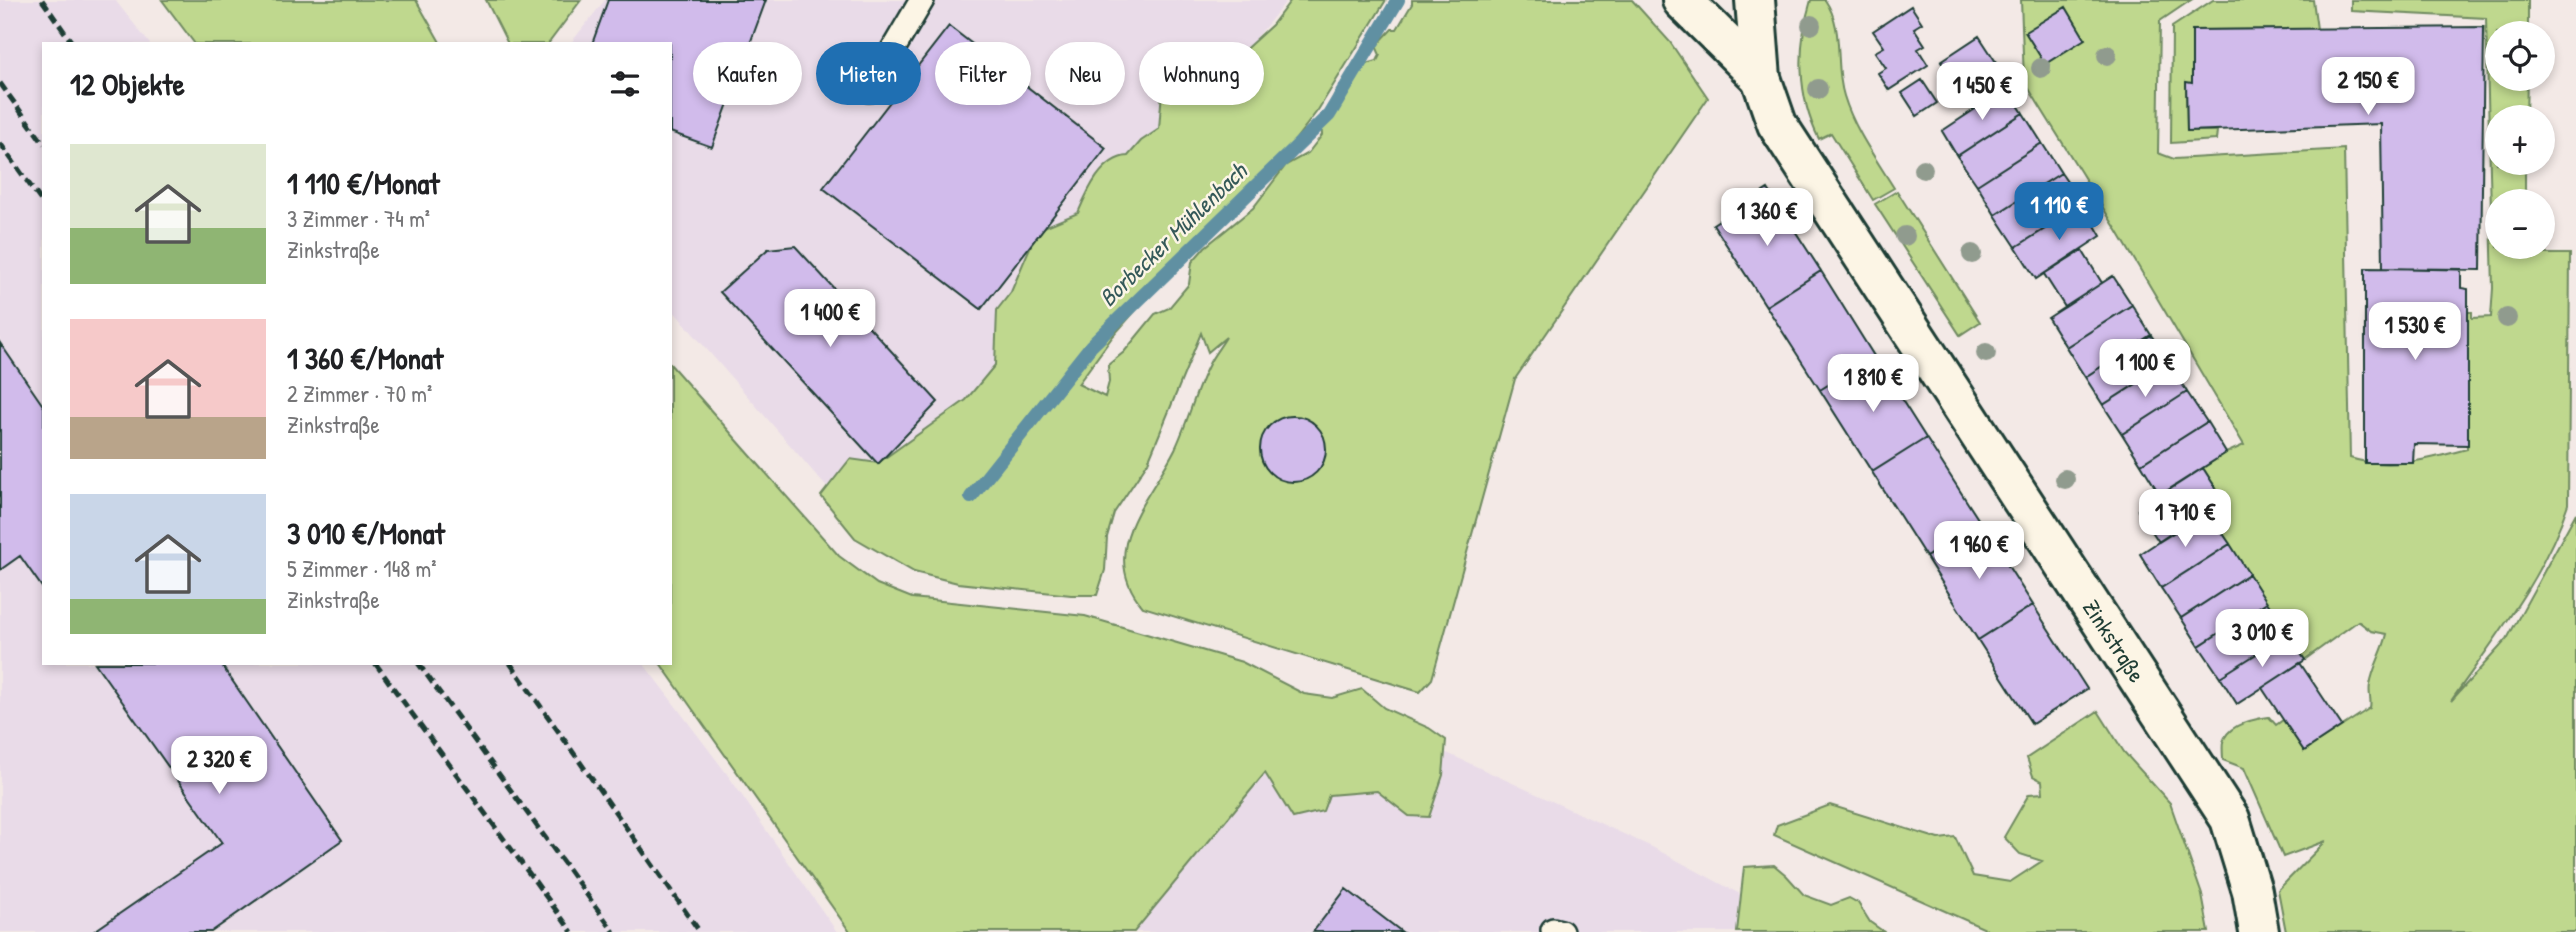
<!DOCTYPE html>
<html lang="de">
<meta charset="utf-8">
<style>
body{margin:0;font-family:"Patrick Hand",sans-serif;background:#f2f2f2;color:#202124;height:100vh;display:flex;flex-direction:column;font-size:26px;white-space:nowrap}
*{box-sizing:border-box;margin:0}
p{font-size:23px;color:#757577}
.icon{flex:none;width:38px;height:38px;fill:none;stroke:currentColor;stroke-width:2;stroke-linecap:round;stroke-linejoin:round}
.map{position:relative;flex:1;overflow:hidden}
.details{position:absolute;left:42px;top:42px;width:630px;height:623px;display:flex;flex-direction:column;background:#fff;border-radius:0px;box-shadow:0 4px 10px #0003}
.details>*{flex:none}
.hud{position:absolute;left:693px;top:42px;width:665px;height:63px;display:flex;gap:14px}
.tools{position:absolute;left:2485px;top:21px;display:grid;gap:14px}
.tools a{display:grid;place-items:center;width:70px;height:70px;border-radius:50%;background:#fff;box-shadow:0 4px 10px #0003;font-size:35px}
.price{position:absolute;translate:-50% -60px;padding:0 16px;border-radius:14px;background:#fff;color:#222;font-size:23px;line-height:46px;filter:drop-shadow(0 2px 4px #0008)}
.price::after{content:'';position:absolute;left:50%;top:42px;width:21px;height:16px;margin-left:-10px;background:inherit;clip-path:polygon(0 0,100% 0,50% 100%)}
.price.active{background:#1f6fb2;color:#fff}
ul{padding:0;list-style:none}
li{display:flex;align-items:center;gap:21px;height:175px;padding:0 28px}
li span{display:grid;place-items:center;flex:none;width:196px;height:140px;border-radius:0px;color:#555}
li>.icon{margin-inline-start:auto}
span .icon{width:84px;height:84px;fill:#fffc;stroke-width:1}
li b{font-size:30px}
h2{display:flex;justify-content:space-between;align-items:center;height:84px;padding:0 28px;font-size:30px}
.tag{padding:0 24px;border-radius:32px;background:#fff;box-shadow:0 4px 10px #0003;font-size:24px;line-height:63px}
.tag.active{background:#1f6fb2;color:#fff}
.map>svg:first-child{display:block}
</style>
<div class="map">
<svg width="2576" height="932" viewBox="0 0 2576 932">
<rect width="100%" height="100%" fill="#f3e9e6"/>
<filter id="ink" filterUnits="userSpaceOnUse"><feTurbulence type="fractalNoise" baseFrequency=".0143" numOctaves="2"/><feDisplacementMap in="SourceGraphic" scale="14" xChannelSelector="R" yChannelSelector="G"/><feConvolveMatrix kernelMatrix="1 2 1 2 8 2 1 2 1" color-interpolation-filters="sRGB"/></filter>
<g filter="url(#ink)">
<!-- built -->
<path fill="#e9dbe8" d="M0,0H115L150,44H44V663H643L727,774L837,932H0Z
M605,0H1287L863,529L670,307V44H570Z
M1289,714L1436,748L1652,847L1792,922L1818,932H1084Z"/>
<!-- green -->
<path fill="#bfd88e" stroke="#6f8a61" stroke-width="2" d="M162,0H416L441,44H195Z
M486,0H581L548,44H508Z
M1291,0H1386L1318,110L1288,149L1221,215L1113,336L1078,384L1105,397L1109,382L1108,365L1124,352L1155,314L1169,308L1189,284L1192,262L1205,247L1253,208L1286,165L1308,153L1322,135L1321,123L1335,93L1349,81L1363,65L1377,61L1380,55L1376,46L1392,29H1397L1412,4V0H1632L1670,42L1708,98L1515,379L1432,679L1420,692L1143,607C1095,551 1150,499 1175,449C1188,422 1195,391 1209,364C1213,355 1221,346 1226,337L1208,352L1201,333L1148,462L1114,513L1107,537L1105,570L1097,595H1071L958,583L914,572L855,538L821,496L850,459L878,463L966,400L995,365L997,310L1011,292L1031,245L1044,227L1078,213C1087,192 1101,158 1128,156L1141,141L1159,129L1162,91L1166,70H1182L1199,59L1227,66L1272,25Z
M1811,0H1825C1845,29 1834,65 1844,96C1854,129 1876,159 1894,188L1873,200L1831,133L1819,139C1797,96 1797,46 1811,0Z
M2021,0H2191L2160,21L2158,153L2174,159L2344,149L2350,458C2390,471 2428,459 2467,449L2468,312H2472V318L2491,317L2493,288L2486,18L2351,11V0H2528V33H2497V79H2527L2526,117H2497V163H2525V201H2497V247H2524V254H2570L2568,504C2544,577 2494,639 2451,701L2507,639L2576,513V932H2286L2278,890L2326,841L2283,857L2244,768L2223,760C2223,755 2222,747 2223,742C2228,724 2254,719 2269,717L2276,725L2283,720L2304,751L2370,708C2372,700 2368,693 2370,685C2373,666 2383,652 2387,634L2371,631L2358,621L2300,663L2207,510L2224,501L2203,468L2226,453L2244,445L2118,232L2024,81Z
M2213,0H2313L2317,29L2192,30V83H2186L2187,131H2217L2216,140L2171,143L2172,27Z
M1897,191L1980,322L1960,335L1875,204Z
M670,364L839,556L877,584L912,598L1085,616L1242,662L1304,694L1332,698L1362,689L1384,708L1429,728L1446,740L1443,775L1429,817L1409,816L1377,791L1329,795L1323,811L1293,818L1265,773L1134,932H850L660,663H670Z
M2098,711L2124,752L2170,803L2202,895L2209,932H1992L1774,835L1777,825L1830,805L1939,839L1955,837L1973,876L2010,882L2042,861L2020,854L2004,837L2029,794L2043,793L2042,781L2033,776L2027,758Z
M1774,865L1786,875L1804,895L1831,905L1849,898L1858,903L1870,922L1884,932H1737L1744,867Z"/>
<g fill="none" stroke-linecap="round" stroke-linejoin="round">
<!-- stream -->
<path stroke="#6090a2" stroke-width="14" d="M971,497L1091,346L1329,115L1398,0"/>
</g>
<!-- building -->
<path fill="#d1bbeb" stroke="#1f3d34" stroke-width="2" d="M608,0H766L712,147L670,132V44H592Z
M1911,6L1922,23L1914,28L1925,45L1918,49L1928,65L1889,90L1878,73L1886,68L1875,52L1884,47L1873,31Z
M2066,7L2085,39L2045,64L2025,32Z
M949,26L1106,148L981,309L823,188Z
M2484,27L2481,270L2383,268L2381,124L2187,131L2186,82L2192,83V30Z
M1979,36L2011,85L1973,110L1941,61Z
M1922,80L1937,103L1917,116L1902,93Z
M2007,88L2023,113L1957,156L1942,131Z
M2023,113L2042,143L1977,185L1957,156Z
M2042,143L2061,173L1995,215L1977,185Z
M2061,173L2083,205L2016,247L1995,215Z
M1768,189L1821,271L1766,306L1713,224Z
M2083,205L2101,236L2036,279L2016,247Z
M795,246L938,402L878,464L720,292L768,249Z
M2082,250L2102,283L2065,307L2044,274Z
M2365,268L2461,269V288L2468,289V445L2414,444L2413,463H2365Z
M1821,271L1874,356L1820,390L1766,306Z
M2113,276L2132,305L2066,347L2048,318Z
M2132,305L2151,335L2085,377L2066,347Z
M2151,335L2169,363L2103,405L2085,377Z
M0,343L44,407V590L20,556L0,570Z
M1874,356L1926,438L1872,472L1820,390Z
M2169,363L2187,392L2122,434L2103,405Z
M2187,392L2207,422L2141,464L2122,434Z
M1260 449a33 33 0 1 1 66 0a33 33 0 1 1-66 0Z
M2207,422L2226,453L2160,495L2141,464Z
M1926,438L1980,522L1926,557L1872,472Z
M2203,468L2224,501L2159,542L2138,510Z
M2207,510L2230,544L2161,588L2140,554Z
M1980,522L2033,605L1978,640L1926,557Z
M2230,544L2249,574L2181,618L2161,588Z
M2249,574L2267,602L2199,646L2181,618Z
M2267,602L2288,634L2220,677L2199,646Z
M2033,605L2087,689L2032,724L1978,640Z
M2288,634L2305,660L2237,704L2220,677Z
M95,663H220L342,840L211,932H93L222,843Z
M2300,663L2342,726L2304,751L2262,688Z
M1346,889L1402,932H1313Z"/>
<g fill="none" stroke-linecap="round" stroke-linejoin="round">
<!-- lane casing -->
<g stroke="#1f3d34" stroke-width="28">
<path id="lane" d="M869,90L922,0
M1553,930L1561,932"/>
</g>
<!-- street casing -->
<g stroke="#1f3d34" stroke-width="44">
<g id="street">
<path d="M1682,0L1761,78"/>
<path id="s1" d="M1755,0L1761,78L1777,124L2230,819L2252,891L2259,932"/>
</g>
</g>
<!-- lane -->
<use href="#lane" stroke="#fcf5e5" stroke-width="23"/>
<!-- street -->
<use href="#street" stroke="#fcf5e5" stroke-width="38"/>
<!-- rail -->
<path stroke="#1f3d34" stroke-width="5" stroke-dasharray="10 5" stroke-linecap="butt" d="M42,0L73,44
M0,83L44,144
M0,143L44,205
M375,663L572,932
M418,663L614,932
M510,663L700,932"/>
</g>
<!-- trees -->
<g fill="#909b8e">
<circle cx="1811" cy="25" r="10"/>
<circle cx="2107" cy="55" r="10"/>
<circle cx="2041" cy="68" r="10"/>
<circle cx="1818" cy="89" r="10"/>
<circle cx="1923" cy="169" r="10"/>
<circle cx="1905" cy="236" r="10"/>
<circle cx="1972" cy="254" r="10"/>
<circle cx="2507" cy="318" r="10"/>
<circle cx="1986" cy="353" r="10"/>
<circle cx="2065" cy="479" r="10"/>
</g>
</g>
<g text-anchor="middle" stroke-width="5" stroke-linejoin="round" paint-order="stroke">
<!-- street labels -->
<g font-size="23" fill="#1f3d34" stroke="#fcf5e5">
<text dy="8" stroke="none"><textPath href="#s1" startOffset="744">Zinkstraße</textPath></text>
</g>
<!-- water labels -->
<g font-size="24" font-style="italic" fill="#355959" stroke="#fcf5e5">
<text transform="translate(1173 235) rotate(-44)" y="8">Borbecker Mühlenbach</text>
</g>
</g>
</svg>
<div class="tools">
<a><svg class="icon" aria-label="locate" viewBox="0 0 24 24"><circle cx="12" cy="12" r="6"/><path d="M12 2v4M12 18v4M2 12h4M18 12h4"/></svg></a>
<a>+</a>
<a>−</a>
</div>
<b class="price" style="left:2368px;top:117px">2 150 €</b>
<b class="price" style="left:1982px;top:122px">1 450 €</b>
<b class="price active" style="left:2059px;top:242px">1 110 €</b>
<b class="price" style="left:1767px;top:248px">1 360 €</b>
<b class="price" style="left:830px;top:349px">1 400 €</b>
<b class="price" style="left:2415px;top:362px">1 530 €</b>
<b class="price" style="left:2145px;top:399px">1 100 €</b>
<b class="price" style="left:1873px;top:414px">1 810 €</b>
<b class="price" style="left:2185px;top:549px">1 710 €</b>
<b class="price" style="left:1979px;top:581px">1 960 €</b>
<b class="price" style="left:2262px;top:669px">3 010 €</b>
<b class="price" style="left:219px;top:796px">2 320 €</b>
<div class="hud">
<a class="tag">Kaufen</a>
<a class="tag active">Mieten</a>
<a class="tag">Filter</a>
<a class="tag">Neu</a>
<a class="tag">Wohnung</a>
</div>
<section class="details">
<h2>12 Objekte<svg class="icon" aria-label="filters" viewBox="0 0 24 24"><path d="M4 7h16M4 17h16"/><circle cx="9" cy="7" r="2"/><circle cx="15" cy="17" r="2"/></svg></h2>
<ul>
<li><span style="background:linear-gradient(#dfe7d0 60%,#8fb573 0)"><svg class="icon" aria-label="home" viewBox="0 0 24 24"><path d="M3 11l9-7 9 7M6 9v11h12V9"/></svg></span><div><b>1 110 €/Monat</b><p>3 Zimmer · 74 m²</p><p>Zinkstraße</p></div></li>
<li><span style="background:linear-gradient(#f6c9c9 70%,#b9a48a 0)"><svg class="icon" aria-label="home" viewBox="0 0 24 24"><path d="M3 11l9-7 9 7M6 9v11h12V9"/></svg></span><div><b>1 360 €/Monat</b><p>2 Zimmer · 70 m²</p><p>Zinkstraße</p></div></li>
<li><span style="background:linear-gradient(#c9d6e8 75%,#8fb573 0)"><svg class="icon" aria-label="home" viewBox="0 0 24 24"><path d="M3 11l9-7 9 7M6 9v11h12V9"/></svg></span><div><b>3 010 €/Monat</b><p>5 Zimmer · 148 m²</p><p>Zinkstraße</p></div></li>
</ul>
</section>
</div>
